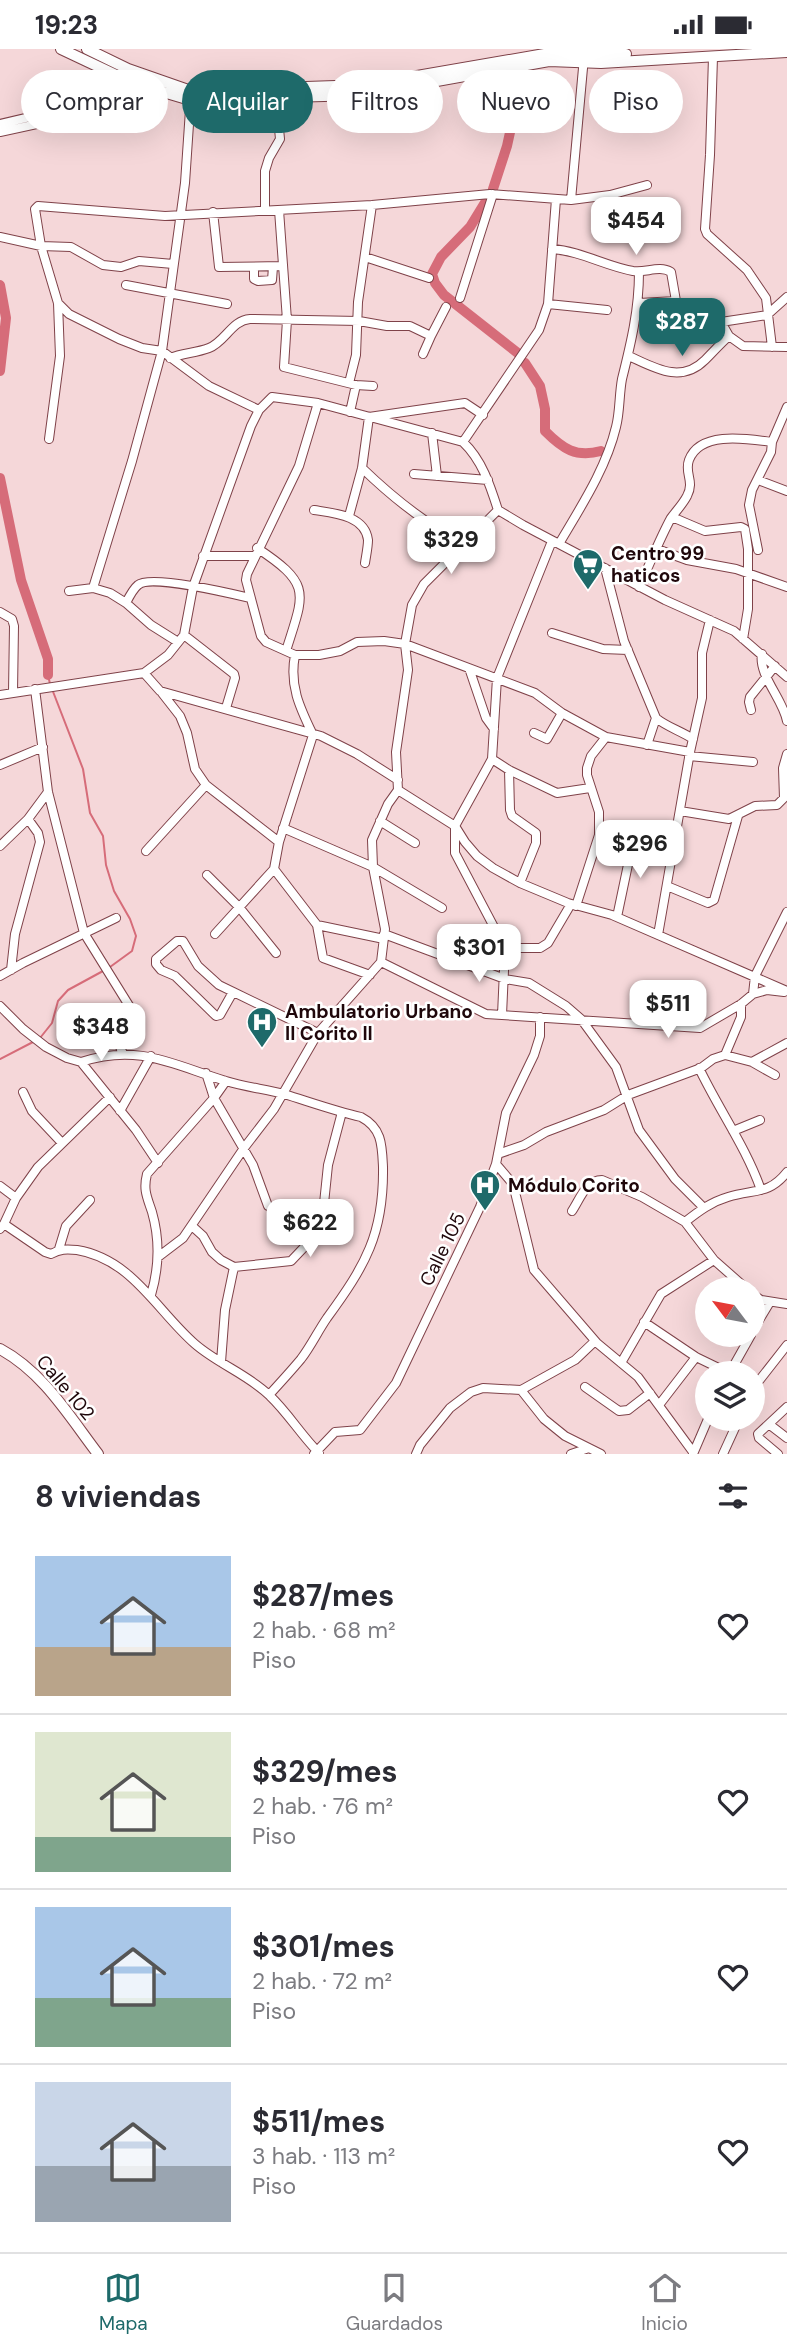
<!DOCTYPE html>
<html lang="es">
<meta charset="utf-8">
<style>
body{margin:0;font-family:"DM Sans",sans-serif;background:#f2f2f3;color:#2b2b33;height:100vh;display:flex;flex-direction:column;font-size:26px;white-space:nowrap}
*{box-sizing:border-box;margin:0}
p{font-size:23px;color:#7c7c81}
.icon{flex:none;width:38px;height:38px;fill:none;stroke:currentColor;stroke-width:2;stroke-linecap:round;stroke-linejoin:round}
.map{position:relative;height:1405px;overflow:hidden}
.details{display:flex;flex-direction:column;background:#fff;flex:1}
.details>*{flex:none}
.guide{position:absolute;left:21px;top:21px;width:746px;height:63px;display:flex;gap:14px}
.needle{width:46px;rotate:302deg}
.fabs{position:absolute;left:695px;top:1228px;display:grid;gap:14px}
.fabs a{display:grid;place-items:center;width:70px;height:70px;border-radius:50%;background:#fff;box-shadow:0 7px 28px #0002;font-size:35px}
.price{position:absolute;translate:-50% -60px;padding:0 16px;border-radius:14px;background:#fff;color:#222;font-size:23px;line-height:46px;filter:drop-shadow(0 2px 4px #0008)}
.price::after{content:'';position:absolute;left:50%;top:42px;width:21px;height:16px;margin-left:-10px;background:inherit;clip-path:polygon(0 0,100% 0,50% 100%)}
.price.selected{background:#1e6a6a;color:#fff}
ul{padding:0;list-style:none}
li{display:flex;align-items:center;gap:21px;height:175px;padding:0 35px}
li+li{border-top:2px solid #e1e1e2}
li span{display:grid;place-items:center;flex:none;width:196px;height:140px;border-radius:0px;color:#555}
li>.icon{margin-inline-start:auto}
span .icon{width:84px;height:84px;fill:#fffc;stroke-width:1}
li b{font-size:30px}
h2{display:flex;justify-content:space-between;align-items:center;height:84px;padding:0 35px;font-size:30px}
.tag{padding:0 24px;border-radius:32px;background:#fff;box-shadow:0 7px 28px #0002;font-size:24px;line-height:63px}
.tag.selected{background:#1e6a6a;color:#fff}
.status{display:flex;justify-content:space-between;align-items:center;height:49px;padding:0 35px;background:#fff;direction:ltr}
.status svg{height:19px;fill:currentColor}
.tab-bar{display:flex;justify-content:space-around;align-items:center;height:98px;border-top:2px solid #e1e1e2;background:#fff;font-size:19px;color:#7c7c81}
.tab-bar a{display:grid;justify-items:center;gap:4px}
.tab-bar .selected{color:#1e6a6a}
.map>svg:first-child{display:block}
</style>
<div class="status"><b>19:23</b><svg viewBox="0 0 49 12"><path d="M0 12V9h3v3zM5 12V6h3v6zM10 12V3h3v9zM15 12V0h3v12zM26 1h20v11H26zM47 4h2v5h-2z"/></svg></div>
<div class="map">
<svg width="787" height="1405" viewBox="0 0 787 1405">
<rect width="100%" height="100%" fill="#f5d7d9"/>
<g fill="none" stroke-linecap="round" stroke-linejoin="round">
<!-- stream -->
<path stroke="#d66c79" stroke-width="2" d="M48,626L50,635
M52,640L83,720L90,764L103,787L106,816L114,842L130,870L136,887L132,902L110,918
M40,989L52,974L58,952L68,941L103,922
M0,1010L33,993"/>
<!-- river -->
<path stroke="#d66c79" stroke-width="10" d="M493,140L507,97L524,20
M489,147L470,178L441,208L432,225L435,234L444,246L519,305
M0,236L6,269L0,322
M525,314L540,337L545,360V382C563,400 576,409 601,402
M0,429L21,531L48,610V626"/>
<!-- minor casing -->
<g stroke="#7f4249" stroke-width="10">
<path id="minor" d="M713,8L710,106L705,180L707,185L747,221L766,249L772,298
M0,75L106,50L114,43L125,26
M0,83L101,61L112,55L136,30
M571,151L584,8
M265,161V122L269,109L280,90L276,49
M279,161L287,271L284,318L356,336L373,337
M213,163L219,218L282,217
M0,188L41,197L71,198L103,216L121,218L139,212L173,215
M552,200C581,202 605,217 633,222C646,224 659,216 671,223L676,252
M365,208L429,229
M254,219V230L258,232L272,231L273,218
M126,236L227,255
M460,249L493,145
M58,254L69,265L119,290L142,299L162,302L209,337L259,361
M639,254L676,252L721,273L729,287L743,297L787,298
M548,255L607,261
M721,273L767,266L787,248
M431,287L446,258
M629,307C655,319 681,335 705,311C713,303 720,295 729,287
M170,309C183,304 196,304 209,299C225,293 232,271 250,270L359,272L387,277H410L431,287L423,305
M349,334L356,306L358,253L372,156
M318,354L299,417L247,525L246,531L261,587L266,593L295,606H319L340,602L357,593L384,592L405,595L535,644L562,664L606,688L690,703
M350,363L356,336
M432,384L437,427
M49,390L60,307L58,254L41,197L35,160L38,157L165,167L372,156L490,145L571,151L610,146L647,136
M463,393L539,281L548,255L556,150
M362,419C392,448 426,475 462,494
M414,425L488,431
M758,431L787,442
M314,461C333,464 365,466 368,491C368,498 366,507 365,514
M498,461L523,476L665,551L734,582L787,628
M349,467L362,419L369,368L465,354L483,366
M672,468L705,482L741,478L745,480L748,500V560L743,590
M559,495C580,459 606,420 616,378C620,363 619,346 622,330C631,294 639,261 639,223
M257,499C313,536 304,544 286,602
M657,500L687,511L736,520L787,538
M758,501L749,456L752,441L771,403L772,393
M203,507H254
M605,519L624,592L656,669C667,678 681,682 693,690
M639,538C650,515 659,491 671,469C676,462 683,455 687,447C695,432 684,424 689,411C700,381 749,390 772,393L787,358
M93,539L132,412L162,302L185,134L191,46
M69,542L93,539L110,544L126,554L151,576L178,593
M126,554C129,548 133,540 138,536C150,525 233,545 250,549
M0,563L12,570L14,577L13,643
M552,584L603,600L628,601
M184,586L234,625L235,629L226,659
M762,605C758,626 783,650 787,672
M295,606C289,637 300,659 313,686L279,793L274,820L317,876L323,909L370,926
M469,619L486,669L494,680
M144,624L160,642L321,687L357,705L398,731
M35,640L48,743L84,884L133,963C119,973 115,990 123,1005
M162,644L180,667L187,684L195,720L206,736L279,793
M0,646L144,624L168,606L184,586L193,538L251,377L259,361L272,348L318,354L463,393C482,411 490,436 498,461
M751,661L749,653L750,648L775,617
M534,684L547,690L562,664
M647,696L656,669
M689,707L753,713
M492,710L509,721L557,744L590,739
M0,716L43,698
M509,721L510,761L512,767L536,784V794L520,834
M398,741L455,777L465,793L477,807L493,819L520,834L568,854L612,866L787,942
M680,762L729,770L755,757L777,756L784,749L783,719L787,705
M380,772L415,794
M283,779L373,818L442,859
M599,782L634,787L617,868
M0,797L28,770
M146,802L206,736
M207,826L239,858L276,904
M667,837L708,854L714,851L738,767
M576,857L599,786V763L587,726V719L591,707L606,688
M317,876L384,890
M215,885L274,820
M384,885L505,930L529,934L566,957L581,970L616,1018L639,1081L675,1130L703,1158
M658,886L690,703L702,649V604L710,571
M505,899H540L548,894L571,855
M381,913L486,965L700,979L741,955L753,945L767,941L784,943
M11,921L15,885L40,793L38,784L28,770L48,743
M0,927L23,914L116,869
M233,943L220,966L216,967L175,927L161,921L156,915V910L177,892H183L198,917L219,936L318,984
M753,945L755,927L787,863
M0,957L23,980L46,998L67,1009L81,1013L136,1081L158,1114
M502,966L505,899L455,804V777L492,710L497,629L552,492
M725,1006L741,968V955
M81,1013C139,994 173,1016 226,1032C245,1038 265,1040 284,1045C310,1053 335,1062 361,1068C382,1079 382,1096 383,1118C384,1185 365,1217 327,1269C318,1282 311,1297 301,1310C291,1322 280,1334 269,1346
M752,1013L775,1026
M699,1019C719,1061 746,1098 761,1141
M206,1024L214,1049L253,1116L268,1157
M23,1043L32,1062L62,1094
M120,1062L151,1007
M733,1082L760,1071
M498,1105L524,1096L546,1083L604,1061L628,1046L701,1019L713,1010L725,1006L752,1013L787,994
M496,1115L513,1135L534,1221L597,1294L638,1328L693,1403
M0,1137L16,1149
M572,1162C580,1150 586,1131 602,1131L642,1148L685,1173L714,1211L748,1241
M685,1173C699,1162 711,1153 728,1148C754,1140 769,1146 787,1123
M4,1175L16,1149L38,1118L110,1048
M192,1177L203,1187L212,1203L221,1211L234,1218L291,1212L311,1191L323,1164L328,1116L342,1063
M0,1180L4,1175L45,1203L51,1205C60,1200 66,1200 77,1201C132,1210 157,1262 195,1295C218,1315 249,1326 270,1347C288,1364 301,1386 319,1404
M59,1200L66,1177L90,1151
M158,1208L183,1189L244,1099L274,1060L318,984L381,913L385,880L373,818L372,791L388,755L398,741L396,703L408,621L405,595L412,556L424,535L498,461
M752,1245L761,1251L787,1255
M151,1246C159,1219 160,1191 152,1163C147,1148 143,1141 147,1125L214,1049L226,1032
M644,1273L696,1308L729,1324
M752,1283L770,1253
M221,1313L225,1261L234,1218
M621,1314L661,1245L714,1211
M729,1325L751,1286
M585,1338L619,1362L628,1361L650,1344
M521,1341L544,1370L565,1387L601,1405
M752,1343L758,1333L787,1296
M659,1356L696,1308
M770,1376L787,1389
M314,1405L335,1383L360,1381L396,1334L480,1158L496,1115L506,1064L534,1006L540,987V968
M416,1405L420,1396L450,1359L471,1343L483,1339L521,1341L575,1311L595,1292
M571,1405L589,1399
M693,1405L708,1370
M723,1405L739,1370
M778,1405L759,1389L758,1385L787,1358"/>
</g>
<!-- major casing -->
<g stroke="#7f4249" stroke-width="12">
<path id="major" d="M61,0L133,34L190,51L359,46L549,12L601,14L787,3
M87,0L128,20L191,42L365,36L550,4L626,5
M99,53C107,42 109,34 104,22
M0,1300C43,1323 69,1367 98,1405"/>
</g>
<!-- minor -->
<use href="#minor" stroke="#fff" stroke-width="8"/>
<!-- major -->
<use href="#major" stroke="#fff" stroke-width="10"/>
</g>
<!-- icons -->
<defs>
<g id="supermarket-pin" transform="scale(1.575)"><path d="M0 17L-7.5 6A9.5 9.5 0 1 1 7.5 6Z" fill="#1e6a6a" stroke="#fff"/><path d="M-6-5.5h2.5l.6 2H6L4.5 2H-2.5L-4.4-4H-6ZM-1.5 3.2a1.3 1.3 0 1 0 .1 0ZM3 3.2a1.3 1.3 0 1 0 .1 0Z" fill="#fff"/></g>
<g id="hospital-pin" transform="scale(1.575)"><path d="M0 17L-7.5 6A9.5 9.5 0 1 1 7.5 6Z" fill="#1e6a6a" stroke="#fff"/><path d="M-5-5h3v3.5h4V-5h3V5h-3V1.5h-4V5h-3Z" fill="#fff"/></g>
</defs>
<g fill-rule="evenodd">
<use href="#supermarket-pin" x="588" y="515"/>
<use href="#hospital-pin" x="262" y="973"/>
<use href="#hospital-pin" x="485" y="1136"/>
</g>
<g text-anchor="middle" stroke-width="5" stroke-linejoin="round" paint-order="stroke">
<!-- poi labels -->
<g font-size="19" font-weight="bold" fill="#1f070b" stroke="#fff" text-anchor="start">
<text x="611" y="511">Centro 99<tspan x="611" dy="22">haticos</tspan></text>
<text x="285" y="969">Ambulatorio Urbano<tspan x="285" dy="22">II Corito II</tspan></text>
<text x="508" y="1143">Módulo Corito</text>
</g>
<!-- street labels -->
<g font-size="19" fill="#1f070b" stroke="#fff">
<text transform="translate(442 1200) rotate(-64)" y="7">Calle 105</text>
<text transform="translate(66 1338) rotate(50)" y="7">Calle 102</text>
</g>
</g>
</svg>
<div class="fabs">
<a><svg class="needle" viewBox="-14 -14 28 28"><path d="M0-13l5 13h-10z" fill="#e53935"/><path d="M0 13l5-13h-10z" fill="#7c7c81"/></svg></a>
<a><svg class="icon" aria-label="layers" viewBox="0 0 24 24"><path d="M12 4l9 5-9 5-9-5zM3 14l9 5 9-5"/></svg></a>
</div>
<b class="price" style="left:636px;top:208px">$454</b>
<b class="price selected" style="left:682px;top:309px">$287</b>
<b class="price" style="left:451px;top:527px">$329</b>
<b class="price" style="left:640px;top:831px">$296</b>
<b class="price" style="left:479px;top:935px">$301</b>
<b class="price" style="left:668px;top:991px">$511</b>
<b class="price" style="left:101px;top:1014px">$348</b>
<b class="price" style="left:310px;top:1210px">$622</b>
<div class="guide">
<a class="tag">Comprar</a>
<a class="tag selected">Alquilar</a>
<a class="tag">Filtros</a>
<a class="tag">Nuevo</a>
<a class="tag">Piso</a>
</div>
</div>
<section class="details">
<h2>8 viviendas<svg class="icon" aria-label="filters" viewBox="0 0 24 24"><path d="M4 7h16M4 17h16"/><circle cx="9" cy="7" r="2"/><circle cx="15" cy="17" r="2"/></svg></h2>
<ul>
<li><span style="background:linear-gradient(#a9c7e8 65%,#b9a48a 0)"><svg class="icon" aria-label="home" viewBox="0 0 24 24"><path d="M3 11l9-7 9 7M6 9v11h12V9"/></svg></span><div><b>$287/mes</b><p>2 hab. · 68 m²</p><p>Piso</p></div><svg class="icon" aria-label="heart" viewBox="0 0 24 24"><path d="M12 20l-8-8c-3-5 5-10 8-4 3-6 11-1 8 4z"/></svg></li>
<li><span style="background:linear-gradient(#dfe7d0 75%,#7fa58c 0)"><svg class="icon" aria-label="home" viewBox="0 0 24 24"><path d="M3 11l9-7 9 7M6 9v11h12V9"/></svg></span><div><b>$329/mes</b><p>2 hab. · 76 m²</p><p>Piso</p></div><svg class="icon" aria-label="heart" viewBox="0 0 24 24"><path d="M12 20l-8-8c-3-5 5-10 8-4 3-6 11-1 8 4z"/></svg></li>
<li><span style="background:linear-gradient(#a9c7e8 65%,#7fa58c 0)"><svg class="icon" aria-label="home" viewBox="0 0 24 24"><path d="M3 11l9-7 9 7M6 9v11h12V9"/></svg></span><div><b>$301/mes</b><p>2 hab. · 72 m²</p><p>Piso</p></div><svg class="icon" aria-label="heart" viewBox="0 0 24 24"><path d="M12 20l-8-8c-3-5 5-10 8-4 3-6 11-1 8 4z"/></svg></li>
<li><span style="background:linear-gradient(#c9d6e8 60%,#9aa5b1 0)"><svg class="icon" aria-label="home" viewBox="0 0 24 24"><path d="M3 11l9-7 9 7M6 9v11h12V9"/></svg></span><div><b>$511/mes</b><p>3 hab. · 113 m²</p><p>Piso</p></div><svg class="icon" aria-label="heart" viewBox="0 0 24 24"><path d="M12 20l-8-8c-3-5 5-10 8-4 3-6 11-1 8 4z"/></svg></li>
</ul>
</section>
<nav class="tab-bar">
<a class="selected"><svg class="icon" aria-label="map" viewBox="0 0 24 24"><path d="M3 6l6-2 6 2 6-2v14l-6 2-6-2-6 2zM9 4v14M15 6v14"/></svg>Mapa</a>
<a><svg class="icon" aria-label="saved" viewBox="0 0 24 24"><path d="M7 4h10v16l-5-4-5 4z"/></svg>Guardados</a>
<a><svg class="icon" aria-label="home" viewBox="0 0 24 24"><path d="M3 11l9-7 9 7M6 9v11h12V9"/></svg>Inicio</a>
</nav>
